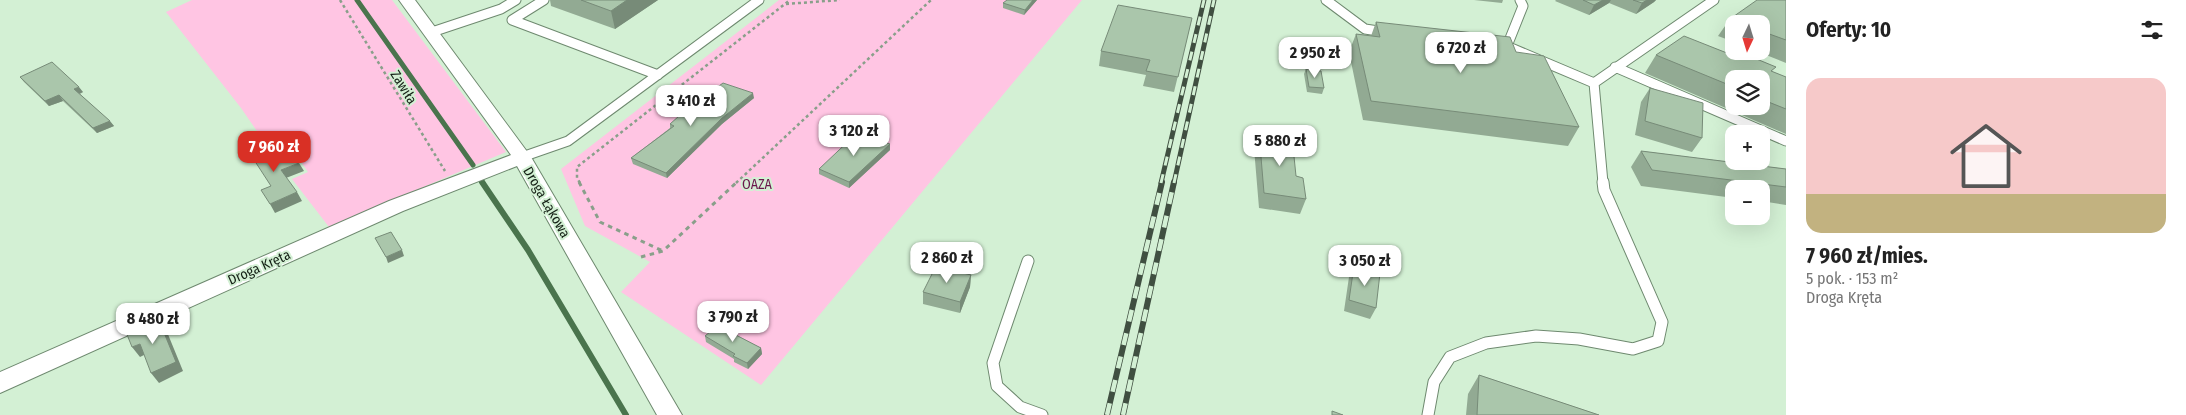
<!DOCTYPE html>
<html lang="pl">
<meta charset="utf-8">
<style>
body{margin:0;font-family:"Fira Sans Condensed",sans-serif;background:#f2f2f2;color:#222;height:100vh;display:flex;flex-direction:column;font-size:19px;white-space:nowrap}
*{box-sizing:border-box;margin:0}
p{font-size:16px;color:#767676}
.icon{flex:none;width:28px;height:28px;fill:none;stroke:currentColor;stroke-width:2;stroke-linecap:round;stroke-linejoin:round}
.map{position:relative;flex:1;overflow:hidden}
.panel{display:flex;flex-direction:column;background:#fff;width:400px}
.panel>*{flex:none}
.needle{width:32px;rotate:184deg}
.controls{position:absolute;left:1725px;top:15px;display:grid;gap:10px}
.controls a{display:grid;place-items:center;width:45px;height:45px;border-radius:10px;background:#fff;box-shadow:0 5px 20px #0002;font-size:25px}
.price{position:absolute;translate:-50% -42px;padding:0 11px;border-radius:10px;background:#fff;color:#222;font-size:16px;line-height:32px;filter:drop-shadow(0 1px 2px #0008)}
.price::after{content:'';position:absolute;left:50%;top:30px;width:15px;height:11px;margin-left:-8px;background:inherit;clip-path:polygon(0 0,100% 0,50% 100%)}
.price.selected{background:#d93025;color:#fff}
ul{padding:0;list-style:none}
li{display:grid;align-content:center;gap:10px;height:265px;padding:0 20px}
li span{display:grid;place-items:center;height:155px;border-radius:15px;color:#555}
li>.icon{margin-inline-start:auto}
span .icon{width:90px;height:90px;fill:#fffc;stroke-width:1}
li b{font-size:21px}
h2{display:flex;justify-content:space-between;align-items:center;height:60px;padding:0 20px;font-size:21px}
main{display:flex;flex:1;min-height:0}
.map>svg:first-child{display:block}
</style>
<main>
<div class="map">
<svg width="1786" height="415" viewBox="0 0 1786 415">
<rect width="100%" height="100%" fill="#d3f0d4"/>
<!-- green -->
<path fill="#ffc5e3" d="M192,0H392L506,152L329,227L292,179L308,172L297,156L279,163L241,108L166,12Z
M779,0H1082L761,385L621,292L650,262L585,226L561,169Z"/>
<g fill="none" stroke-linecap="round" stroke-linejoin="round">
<!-- stream-far1 -->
<path stroke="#4a744d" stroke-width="5" d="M357,0L473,165
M480,179L483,183"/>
<!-- stream -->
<path stroke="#4a744d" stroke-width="6" d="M482,182L528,250L626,415"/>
<!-- lane-far1 casing -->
<g stroke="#6e896f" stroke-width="11">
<path id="lane-far1" d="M544,0L512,20L658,75
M1326,0L1365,29L1385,32
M432,32L501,9L516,0
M1504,45L1594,83
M1507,46L1523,6L1520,0
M1615,67L1786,141
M522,157L568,141L759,0
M1603,183L1594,83L1714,0"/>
</g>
<!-- lane casing -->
<g stroke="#6e896f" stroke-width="13">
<path id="lane" d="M1028,261L993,363L997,386L1020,407L1042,415
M1428,415L1434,382L1450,357L1486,343L1536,336L1579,339L1633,349L1658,341L1662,322L1604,190L1603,182"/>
</g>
<!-- street casing -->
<g stroke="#6e896f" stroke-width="2">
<path id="street" d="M399,0H415L531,157L682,415H657L517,166L403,211L0,393V372L389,201L511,155Z"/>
</g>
<!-- path-far1 -->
<path stroke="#899f8a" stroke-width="2.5" stroke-dasharray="3 3" stroke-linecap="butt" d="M340,0L445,171
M786,4L840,0
M580,183L577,178V167L790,0
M736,183L931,0"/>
<!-- path -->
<path stroke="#899f8a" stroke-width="3" stroke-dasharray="4.5 4.5" stroke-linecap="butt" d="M579,182L600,222L663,251
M641,257L663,251L737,182"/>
<!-- lane-far1 -->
<use href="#lane-far1" stroke="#fff" stroke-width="9"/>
<!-- lane -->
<use href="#lane" stroke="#fff" stroke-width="11"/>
<!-- street -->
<use href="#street" fill="#fff" fill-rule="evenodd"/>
<!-- rail-far1 casing -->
<g stroke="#404f41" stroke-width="5">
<path id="rail-far1" d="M1161,183L1204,0
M1174,183L1214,0"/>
</g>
<!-- rail casing -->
<g stroke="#404f41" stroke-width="6">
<path id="rail" d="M1107,415L1162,182
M1123,415L1174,182"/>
</g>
<!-- rail-far1 -->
<use href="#rail-far1" stroke="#d3f0d4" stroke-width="3" stroke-dasharray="9" stroke-linecap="butt"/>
<!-- rail -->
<use href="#rail" stroke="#d3f0d4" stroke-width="4.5" stroke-dasharray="12" stroke-linecap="butt"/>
</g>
<!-- wall -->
<path fill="#92aa93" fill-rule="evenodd" d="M550,0H658L615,29L551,6Z
M1037,0L1024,15L1003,8V3Z
M1474,0H1503L1502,3Z
M1556,0H1656L1654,2L1636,14L1609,3L1589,15L1555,1Z
M1786,0V63L1756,51H1761V24H1734V42L1718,36L1730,19Z
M1192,18L1174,92L1143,86L1146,75L1099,66L1101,51Z
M1376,22L1516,52L1579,127L1568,146L1363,120L1349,52L1356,34L1371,36Z
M1656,55L1772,72L1786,77V134L1645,73ZM1734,79H1761V106H1734Z
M1306,69L1324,88L1322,94L1307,92L1304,74Z
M20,77L83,92L80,94L114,126L97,133L63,101L49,106L24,82Z
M1650,88L1702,138L1692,152L1635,135L1641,102Z
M754,98L722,124L667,178L633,164L631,158L670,128V124L700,100Z
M1259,133L1296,176L1306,199L1300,214L1259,208L1254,148Z
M890,144V150L849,188L819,174V169Z
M1641,151L1786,169V205L1761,201V189H1734V198L1641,186L1631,167Z
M1354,266L1376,308L1370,319L1344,311L1349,277Z
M971,275L970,287L960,313L923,304V292Z
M736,335L761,348L762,354L748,369L734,362V359L706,342L705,336Z
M1479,375L1599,415H1466L1468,394Z"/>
<!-- shaded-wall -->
<path fill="#778b78" d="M627,0H658L615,29L611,11Z
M1033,0H1037L1024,15L1025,10Z
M1603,0H1611L1609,3L1589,15L1594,5Z
M1647,0H1656L1654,2L1636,14L1642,3Z
M79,87L83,92L78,94L74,89Z
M753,93L754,98L722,124L667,178L666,173L721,119Z
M59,95L63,101L49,106L45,101Z
M110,121L114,126L97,133L93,128Z
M890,144V150L849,188V182Z
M299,163L304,171L286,178L281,170Z
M297,192L302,201L275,213L270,204Z
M402,250L404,256L388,263L386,257Z
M971,275L970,287L960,313V302Z
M158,318L165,327L183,371L159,383L151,373Z
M140,344L148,353L140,357L132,347Z
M761,348L762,354L748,369L747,363Z"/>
<!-- building -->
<path fill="#aac6ab" stroke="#778b78" d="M581,0H627L611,11Z
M1007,0H1033L1025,10L1003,3Z
M1583,0H1603L1594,5Z
M1633,0H1647L1642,3Z
M1757,0H1786V40L1761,31V24H1743L1730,19Z
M1118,5L1192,18L1178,77L1146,71L1150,60L1101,51Z
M1376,22L1510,37L1516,52L1544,56L1579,127L1371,101L1356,34L1380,37Z
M1684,36L1737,57L1742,53L1776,67L1771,71L1786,77V109L1761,99V79H1734V87L1656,55Z
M52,62L79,87L74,89L110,121L93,128L59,95L45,101L20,77Z
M1306,69L1321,71L1324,88L1309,87Z
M723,83L753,93L721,119L666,173L631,158L674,126L670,124L697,100H700Z
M1650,88L1703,103L1702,138L1645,121Z
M1259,133L1292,137L1296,176L1303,178L1306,199L1264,193Z
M856,134L890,144L849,182L819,169Z
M262,144L272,158L291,151L299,163L281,170L297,192L270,204L261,190L271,186L247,149Z
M1641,151L1786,169V187L1652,170Z
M391,232L402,250L386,257L375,238Z
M936,266L971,275L960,302L923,292Z
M1354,266L1380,273L1376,308L1349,300Z
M158,318L176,362L151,373L140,344L132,347L126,332Z
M722,322L735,330L732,333L761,348L747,363L733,356L735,354L705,336Z
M1479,375L1599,415H1477Z
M1332,411L1343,415H1332Z"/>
<g text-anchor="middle" stroke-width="4" stroke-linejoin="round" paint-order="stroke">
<!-- street labels -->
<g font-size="14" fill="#152016" stroke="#d3f0d4">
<text transform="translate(404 87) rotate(58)" y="5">Zawiła</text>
<text transform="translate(547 202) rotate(60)" y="5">Droga Łąkowa</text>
<text transform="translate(259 267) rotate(-24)" y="5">Droga Kręta</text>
</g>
<!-- park labels -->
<g font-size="14" fill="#6a184c" stroke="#d3f0d4">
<text x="757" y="189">OAZA</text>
</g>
</g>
</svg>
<div class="controls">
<a><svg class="needle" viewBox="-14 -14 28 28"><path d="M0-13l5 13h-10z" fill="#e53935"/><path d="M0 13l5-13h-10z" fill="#767676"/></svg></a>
<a><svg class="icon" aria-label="layers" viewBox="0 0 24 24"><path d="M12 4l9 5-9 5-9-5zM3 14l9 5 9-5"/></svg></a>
<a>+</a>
<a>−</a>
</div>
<b class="price" style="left:1461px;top:74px">6 720 zł</b>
<b class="price" style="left:1315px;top:79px">2 950 zł</b>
<b class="price" style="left:691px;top:127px">3 410 zł</b>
<b class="price" style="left:854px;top:157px">3 120 zł</b>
<b class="price" style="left:1280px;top:167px">5 880 zł</b>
<b class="price selected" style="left:274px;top:173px">7 960 zł</b>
<b class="price" style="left:947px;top:284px">2 860 zł</b>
<b class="price" style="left:1365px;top:287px">3 050 zł</b>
<b class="price" style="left:733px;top:343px">3 790 zł</b>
<b class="price" style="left:153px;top:345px">8 480 zł</b>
</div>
<section class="panel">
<h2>Oferty: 10<svg class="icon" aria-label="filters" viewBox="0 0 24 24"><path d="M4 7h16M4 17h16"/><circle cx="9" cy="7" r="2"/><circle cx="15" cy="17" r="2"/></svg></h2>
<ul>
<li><span style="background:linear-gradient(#f6c9c9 75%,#c2b280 0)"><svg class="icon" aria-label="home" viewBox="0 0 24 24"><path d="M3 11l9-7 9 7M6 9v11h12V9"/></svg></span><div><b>7 960 zł/mies.</b><p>5 pok. · 153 m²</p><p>Droga Kręta</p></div></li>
</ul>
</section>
</main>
